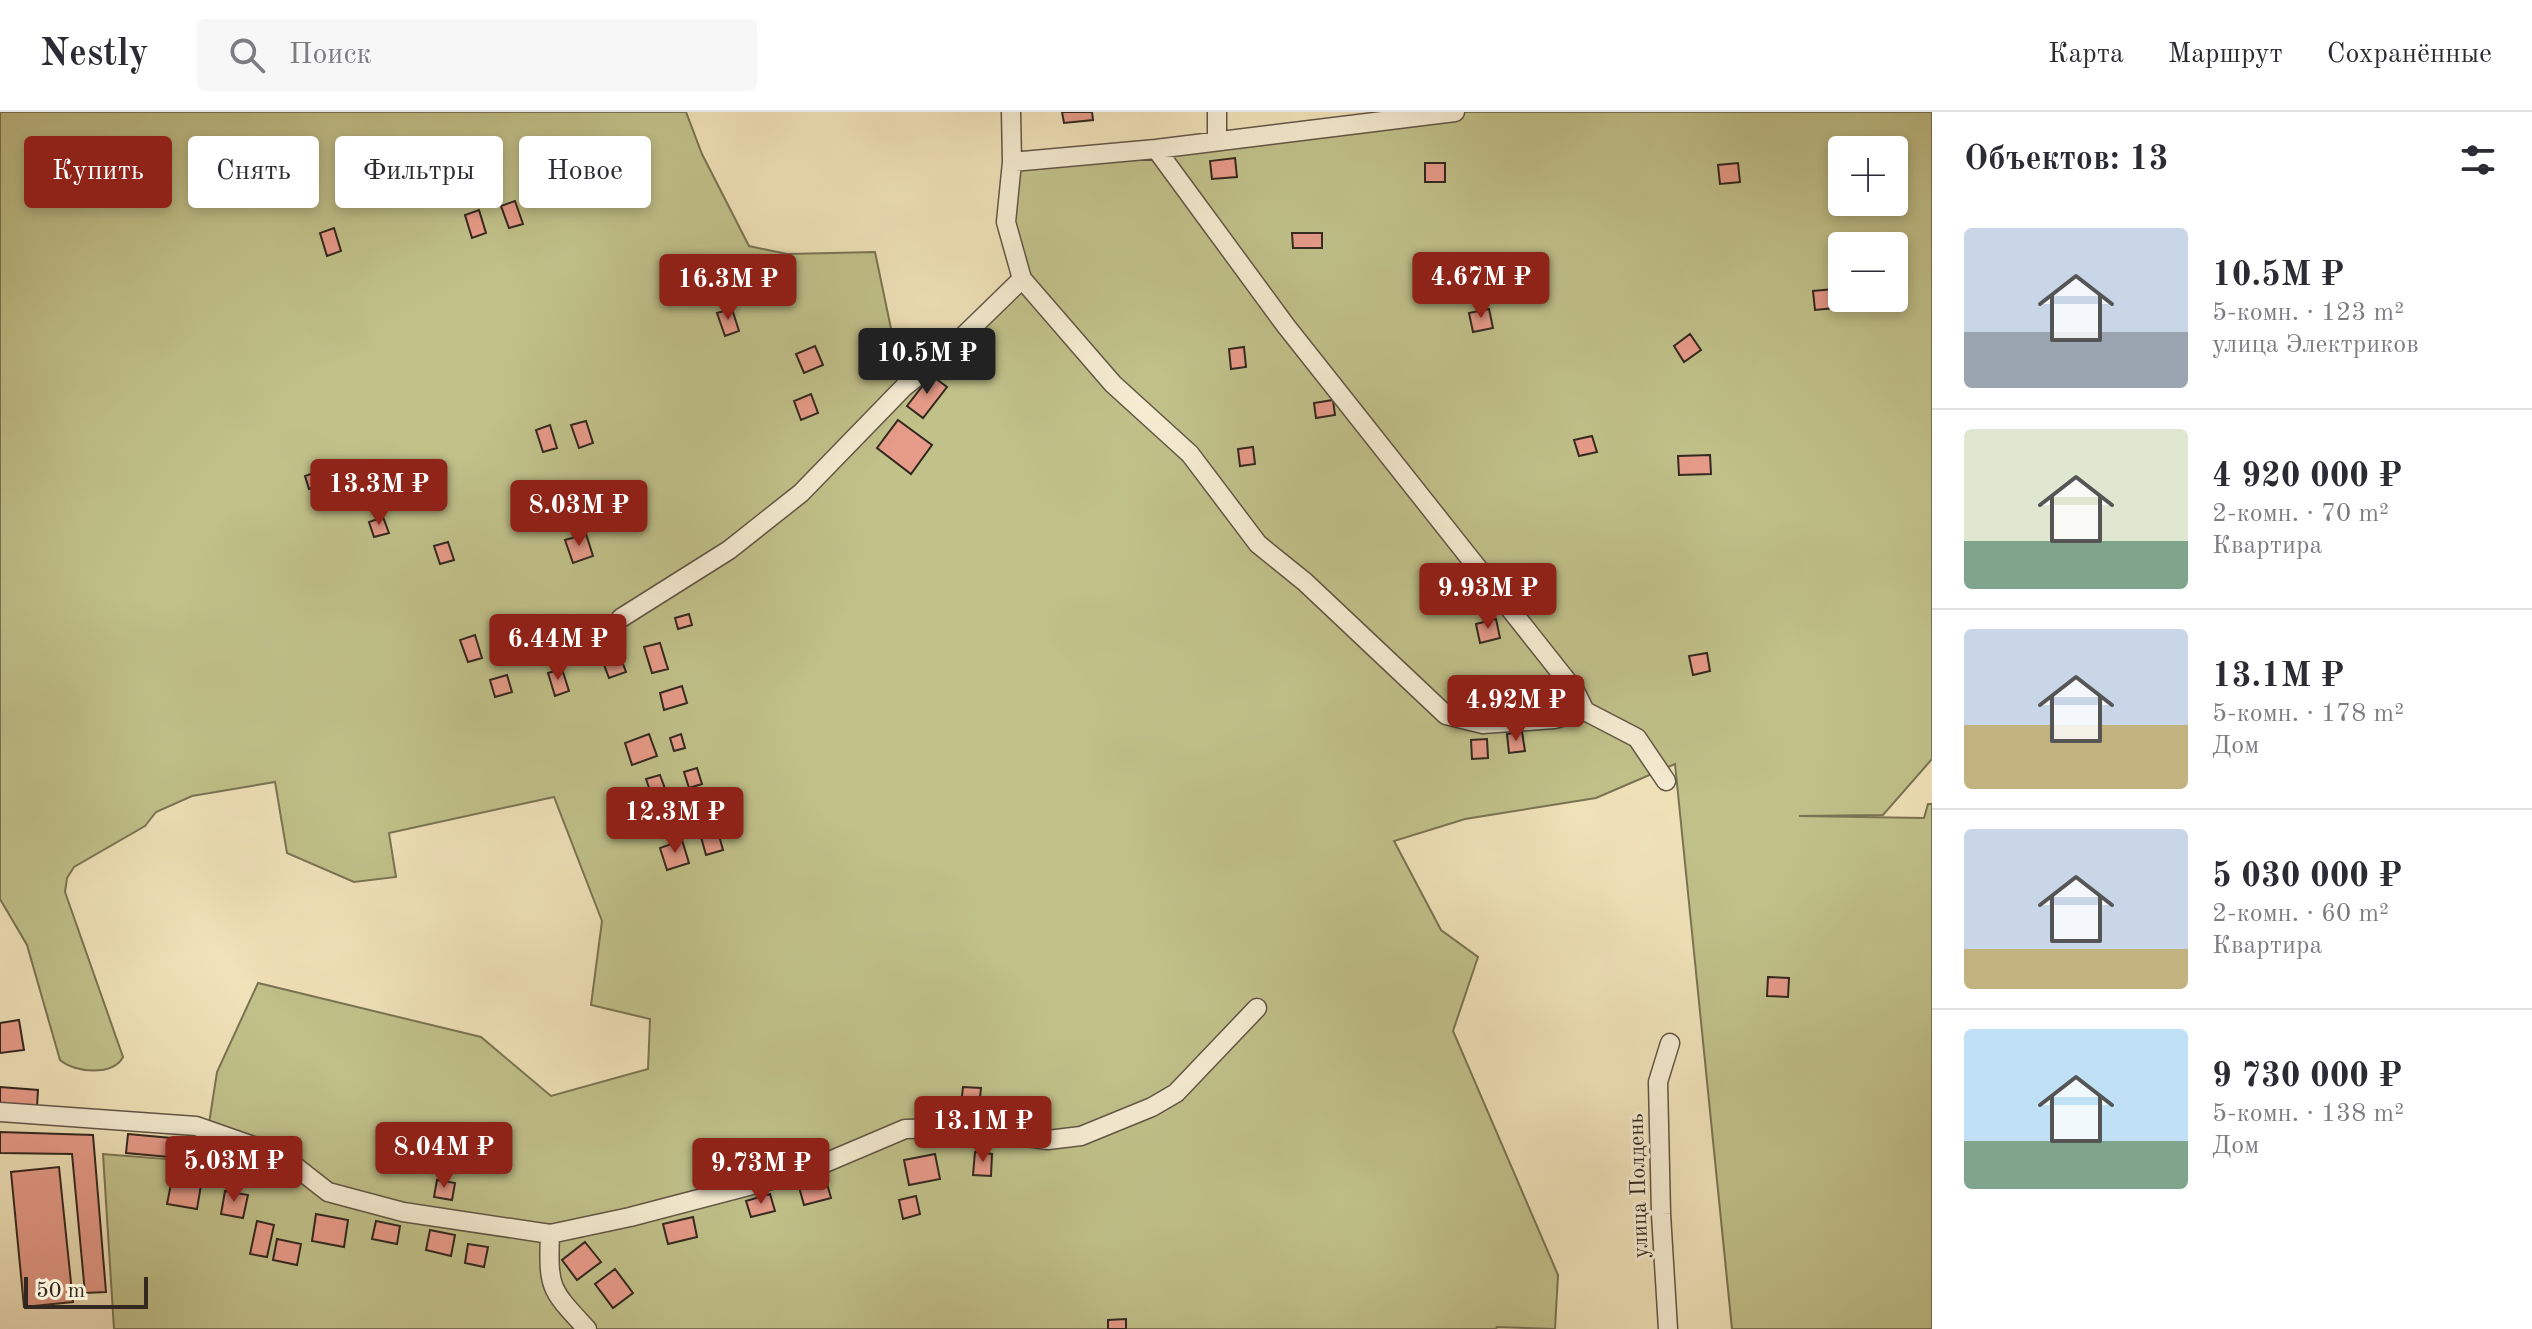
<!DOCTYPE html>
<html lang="ru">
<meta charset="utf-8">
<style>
body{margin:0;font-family:"Old Standard TT",serif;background:#f7f7f7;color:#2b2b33;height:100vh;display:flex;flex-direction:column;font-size:30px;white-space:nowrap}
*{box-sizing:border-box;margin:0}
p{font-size:26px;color:#7c7c81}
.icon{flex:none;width:44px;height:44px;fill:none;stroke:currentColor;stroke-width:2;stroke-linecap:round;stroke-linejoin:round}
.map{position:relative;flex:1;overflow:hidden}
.drawer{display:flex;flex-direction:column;background:#fff;width:600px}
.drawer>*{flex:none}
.banner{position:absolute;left:24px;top:24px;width:760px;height:72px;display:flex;gap:16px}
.fabs{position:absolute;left:1828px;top:24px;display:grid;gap:16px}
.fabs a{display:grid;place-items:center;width:80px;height:80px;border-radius:8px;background:#fff;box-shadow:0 4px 12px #0003;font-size:40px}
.scale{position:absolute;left:24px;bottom:20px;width:124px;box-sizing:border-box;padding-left:8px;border:4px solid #33281f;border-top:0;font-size:22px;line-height:28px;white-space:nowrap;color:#33281f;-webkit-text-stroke:6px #f5ecd2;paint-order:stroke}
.price{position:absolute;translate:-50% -68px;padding:0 18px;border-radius:8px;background:#8f2418;color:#fff;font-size:26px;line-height:52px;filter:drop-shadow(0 2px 4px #0008)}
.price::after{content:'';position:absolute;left:50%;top:48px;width:24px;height:18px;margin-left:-12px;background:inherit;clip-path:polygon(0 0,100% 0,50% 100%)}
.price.current{background:#222;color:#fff}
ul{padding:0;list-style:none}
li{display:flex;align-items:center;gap:24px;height:200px;padding:0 32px}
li+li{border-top:2px solid #e1e1e2}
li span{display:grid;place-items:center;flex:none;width:224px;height:160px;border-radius:8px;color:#555}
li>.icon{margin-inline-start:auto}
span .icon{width:96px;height:96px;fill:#fffc;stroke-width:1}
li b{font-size:34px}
h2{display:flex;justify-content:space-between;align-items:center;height:96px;padding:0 32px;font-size:34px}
.pill{padding:0 28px;border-radius:8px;background:#fff;box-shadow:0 4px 12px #0003;font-size:28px;line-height:72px}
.pill.current{background:#8f2418;color:#fff}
header{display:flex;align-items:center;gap:48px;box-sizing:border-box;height:112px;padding:0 40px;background:#fff;border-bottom:2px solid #e1e1e2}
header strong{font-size:38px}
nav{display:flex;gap:44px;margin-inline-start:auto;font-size:28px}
.search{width:560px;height:72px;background:#f7f7f7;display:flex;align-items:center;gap:20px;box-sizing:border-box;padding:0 28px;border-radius:8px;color:#7c7c81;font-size:30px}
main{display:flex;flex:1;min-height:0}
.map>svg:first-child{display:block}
</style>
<header>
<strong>Nestly</strong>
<div class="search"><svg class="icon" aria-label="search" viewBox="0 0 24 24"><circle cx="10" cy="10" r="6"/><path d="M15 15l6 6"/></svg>Поиск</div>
<nav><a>Карта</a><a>Маршрут</a><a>Сохранённые</a></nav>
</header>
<main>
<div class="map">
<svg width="1932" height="1217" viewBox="0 0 1932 1217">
<rect width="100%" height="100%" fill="#f0e2b9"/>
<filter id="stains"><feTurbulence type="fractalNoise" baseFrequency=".0025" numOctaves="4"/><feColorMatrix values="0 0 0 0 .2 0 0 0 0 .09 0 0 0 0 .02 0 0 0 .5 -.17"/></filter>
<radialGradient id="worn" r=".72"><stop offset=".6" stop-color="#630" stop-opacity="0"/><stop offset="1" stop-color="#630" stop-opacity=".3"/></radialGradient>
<!-- green -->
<path fill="#c1c18a" stroke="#7a7454" stroke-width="2" fill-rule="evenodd" d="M0,0H686L702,42L749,134L787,142L875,140L903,274L1022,167L1006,110L1012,50L1455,0H1932V647L1883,703L1799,704L1924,706L1928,692H1932V1217H1732L1675,652L1596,686L1465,707L1394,729L1441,818L1478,845L1453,919L1558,1163L1555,1217L1497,1215L1496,1217H114L103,1042L203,1050L217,960L258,871L481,925L551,984L648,957L650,907L591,893L602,809L554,685L389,721L396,765L354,770L287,741L275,670L192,684L156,700L145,714L74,755L67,766L65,780L123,945C113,964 75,961 60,948L27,833L0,787ZM1842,38H1894V90H1842ZM1842,134H1894V186H1842Z"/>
<!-- building -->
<path fill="#e79b89" stroke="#33281f" stroke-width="2" d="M1062,0H1092L1093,8L1064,11Z
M424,38L431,61L417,65L410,43Z
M1235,46L1237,65L1212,67L1210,49Z
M1425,51H1445V70H1425Z
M1738,51L1740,70L1720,72L1718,53Z
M468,65L475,88L461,92L454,70Z
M515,89L523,112L509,116L501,94Z
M479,98L486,121L472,126L465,103Z
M334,116L341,139L327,144L320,121Z
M1292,121H1322V136H1293Z
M1495,144L1501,162L1486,167L1480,149Z
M1834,177L1835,196L1815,198L1813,179Z
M732,197L739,219L725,224L717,201Z
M1489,197L1493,216L1473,220L1469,201Z
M1690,222L1701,238L1684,250L1674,234Z
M815,234L823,253L804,261L796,242Z
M1244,235L1246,255L1231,257L1229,237Z
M931,263L947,275L923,306L907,294Z
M811,282L818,301L801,308L794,289Z
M1333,288L1335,303L1316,306L1314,291Z
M898,308L932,333L911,362L877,336Z
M586,309L593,331L579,336L571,313Z
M550,313L557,336L543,340L536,318Z
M1592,324L1597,340L1579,344L1574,328Z
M1253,335L1255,352L1240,354L1238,337Z
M1710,343L1711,362L1679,363L1678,344Z
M319,359L323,373L309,377L305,364Z
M383,405L389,421L374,425L369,410Z
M586,422L593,444L573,451L565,428Z
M448,430L454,448L440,452L434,434Z
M1461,476L1466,495L1446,499L1442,480Z
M689,502L692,513L678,517L675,506Z
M1496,507L1500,526L1480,531L1476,512Z
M553,513L558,525L542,532L537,519Z
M475,523L482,546L468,550L460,528Z
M660,531L668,557L652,561L644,535Z
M1707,541L1710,559L1693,563L1689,544Z
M620,544L626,560L609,566L603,550Z
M562,557L569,579L555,584L548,561Z
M507,563L512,580L495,585L490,568Z
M682,574L687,591L664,598L660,581Z
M1522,620L1525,639L1509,641L1507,622Z
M649,622L657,644L632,653L625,631Z
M681,622L685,636L674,639L670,626Z
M1487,627L1488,646L1472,647L1471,628Z
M697,656L702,672L689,676L684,660Z
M660,663L668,685L654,690L646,667Z
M718,720L723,738L706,743L701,725Z
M682,728L689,751L667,758L660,736Z
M1768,865L1789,866L1788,885L1767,884Z
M19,908L24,938L0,941V911Z
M0,975L38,978L37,995L0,992Z
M963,975L981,976L979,995L961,993Z
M0,1020L93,1023L106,1180L85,1181L72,1042L0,1041Z
M128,1022L204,1029L202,1048L126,1041Z
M975,1040L992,1042L991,1064L973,1063Z
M935,1042L940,1067L909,1073L904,1048Z
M59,1055L73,1190L24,1195L11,1060Z
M172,1067L201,1073L197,1097L167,1092Z
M437,1068L455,1071L452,1088L434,1085Z
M826,1068L831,1086L804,1093L799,1075Z
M225,1079L248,1083L243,1106L221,1102Z
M770,1082L775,1099L751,1105L746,1089Z
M916,1084L920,1102L903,1107L899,1088Z
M316,1102L348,1108L344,1135L312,1129Z
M693,1105L697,1125L668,1132L663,1112Z
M257,1109L274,1113L267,1145L250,1142Z
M376,1109L400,1114L397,1132L372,1127Z
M430,1118L455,1123L451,1144L426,1138Z
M277,1127L301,1132L297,1153L273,1148Z
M585,1130L601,1150L577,1168L562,1148Z
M468,1132L488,1135L484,1155L465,1151Z
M615,1157L633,1181L613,1196L595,1172Z
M1126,1207V1217H1108V1208Z"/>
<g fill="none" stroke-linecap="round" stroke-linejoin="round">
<!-- minor casing -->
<g stroke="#625646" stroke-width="21">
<path id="minor" d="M1011,0L1012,50L1006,110L1022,167L1113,272L1190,342L1258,432L1305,470L1446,603L1483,612L1554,607L1585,599L1637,626L1666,669
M1217,29V0
M1156,37L1286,214L1575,579L1585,599
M1012,50L1156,37L1455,0
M621,506L729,438L801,381L904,275L945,242L1022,167
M0,1000L196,1014L282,1044L328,1080L403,1100L550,1122L630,1105L806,1059L905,1017L958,1016L1048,1028L1081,1024L1152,995L1176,981L1257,896
M550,1122C548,1177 550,1177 587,1217
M1668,1217L1661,1102L1658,970L1670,931"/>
</g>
<!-- minor -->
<use href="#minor" stroke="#f5ecd2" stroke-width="18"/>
</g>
<g text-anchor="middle" stroke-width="6" stroke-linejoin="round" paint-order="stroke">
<!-- street labels -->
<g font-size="22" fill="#33281f" stroke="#f5ecd2">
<text transform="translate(1637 1074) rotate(-92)" y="8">улица Полдень</text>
</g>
</g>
<rect width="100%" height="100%" filter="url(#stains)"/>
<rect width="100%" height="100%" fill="url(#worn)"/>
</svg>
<div class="fabs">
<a>+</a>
<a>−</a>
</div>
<div class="scale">50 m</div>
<b class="price" style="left:1481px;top:208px">4.67M ₽</b>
<b class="price" style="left:728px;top:210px">16.3M ₽</b>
<b class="price current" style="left:927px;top:284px">10.5M ₽</b>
<b class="price" style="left:379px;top:415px">13.3M ₽</b>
<b class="price" style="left:579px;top:436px">8.03M ₽</b>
<b class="price" style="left:1488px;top:519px">9.93M ₽</b>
<b class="price" style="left:558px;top:570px">6.44M ₽</b>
<b class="price" style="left:1516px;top:631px">4.92M ₽</b>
<b class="price" style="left:675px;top:743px">12.3M ₽</b>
<b class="price" style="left:983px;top:1052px">13.1M ₽</b>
<b class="price" style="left:444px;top:1078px">8.04M ₽</b>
<b class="price" style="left:234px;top:1092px">5.03M ₽</b>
<b class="price" style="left:761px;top:1094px">9.73M ₽</b>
<div class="banner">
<a class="pill current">Купить</a>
<a class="pill">Снять</a>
<a class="pill">Фильтры</a>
<a class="pill">Новое</a>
</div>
</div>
<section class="drawer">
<h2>Объектов: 13<svg class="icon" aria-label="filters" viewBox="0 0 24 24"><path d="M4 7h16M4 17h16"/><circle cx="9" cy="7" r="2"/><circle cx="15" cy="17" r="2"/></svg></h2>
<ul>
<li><span style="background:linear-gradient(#c9d6e8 65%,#9aa5b1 0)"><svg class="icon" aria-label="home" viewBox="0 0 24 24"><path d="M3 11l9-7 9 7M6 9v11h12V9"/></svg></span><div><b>10.5M ₽</b><p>5-комн. · 123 m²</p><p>улица Электриков</p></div></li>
<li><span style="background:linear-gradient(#dfe7d0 70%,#7fa58c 0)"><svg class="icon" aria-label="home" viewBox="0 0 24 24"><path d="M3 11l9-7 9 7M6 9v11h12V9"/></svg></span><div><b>4 920 000 ₽</b><p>2-комн. · 70 m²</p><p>Квартира</p></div></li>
<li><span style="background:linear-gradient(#c9d6e8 60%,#c2b280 0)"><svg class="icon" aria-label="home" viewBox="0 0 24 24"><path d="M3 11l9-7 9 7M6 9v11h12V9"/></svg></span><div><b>13.1M ₽</b><p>5-комн. · 178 m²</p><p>Дом</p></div></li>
<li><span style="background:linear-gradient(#c9d6e8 75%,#c2b280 0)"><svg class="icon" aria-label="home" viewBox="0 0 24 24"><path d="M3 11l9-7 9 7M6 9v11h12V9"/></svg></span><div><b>5 030 000 ₽</b><p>2-комн. · 60 m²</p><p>Квартира</p></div></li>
<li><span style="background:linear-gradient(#bfe0f5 70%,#7fa58c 0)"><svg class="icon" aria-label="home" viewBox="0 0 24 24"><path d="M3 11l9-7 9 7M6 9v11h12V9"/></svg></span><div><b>9 730 000 ₽</b><p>5-комн. · 138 m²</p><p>Дом</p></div></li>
</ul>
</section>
</main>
